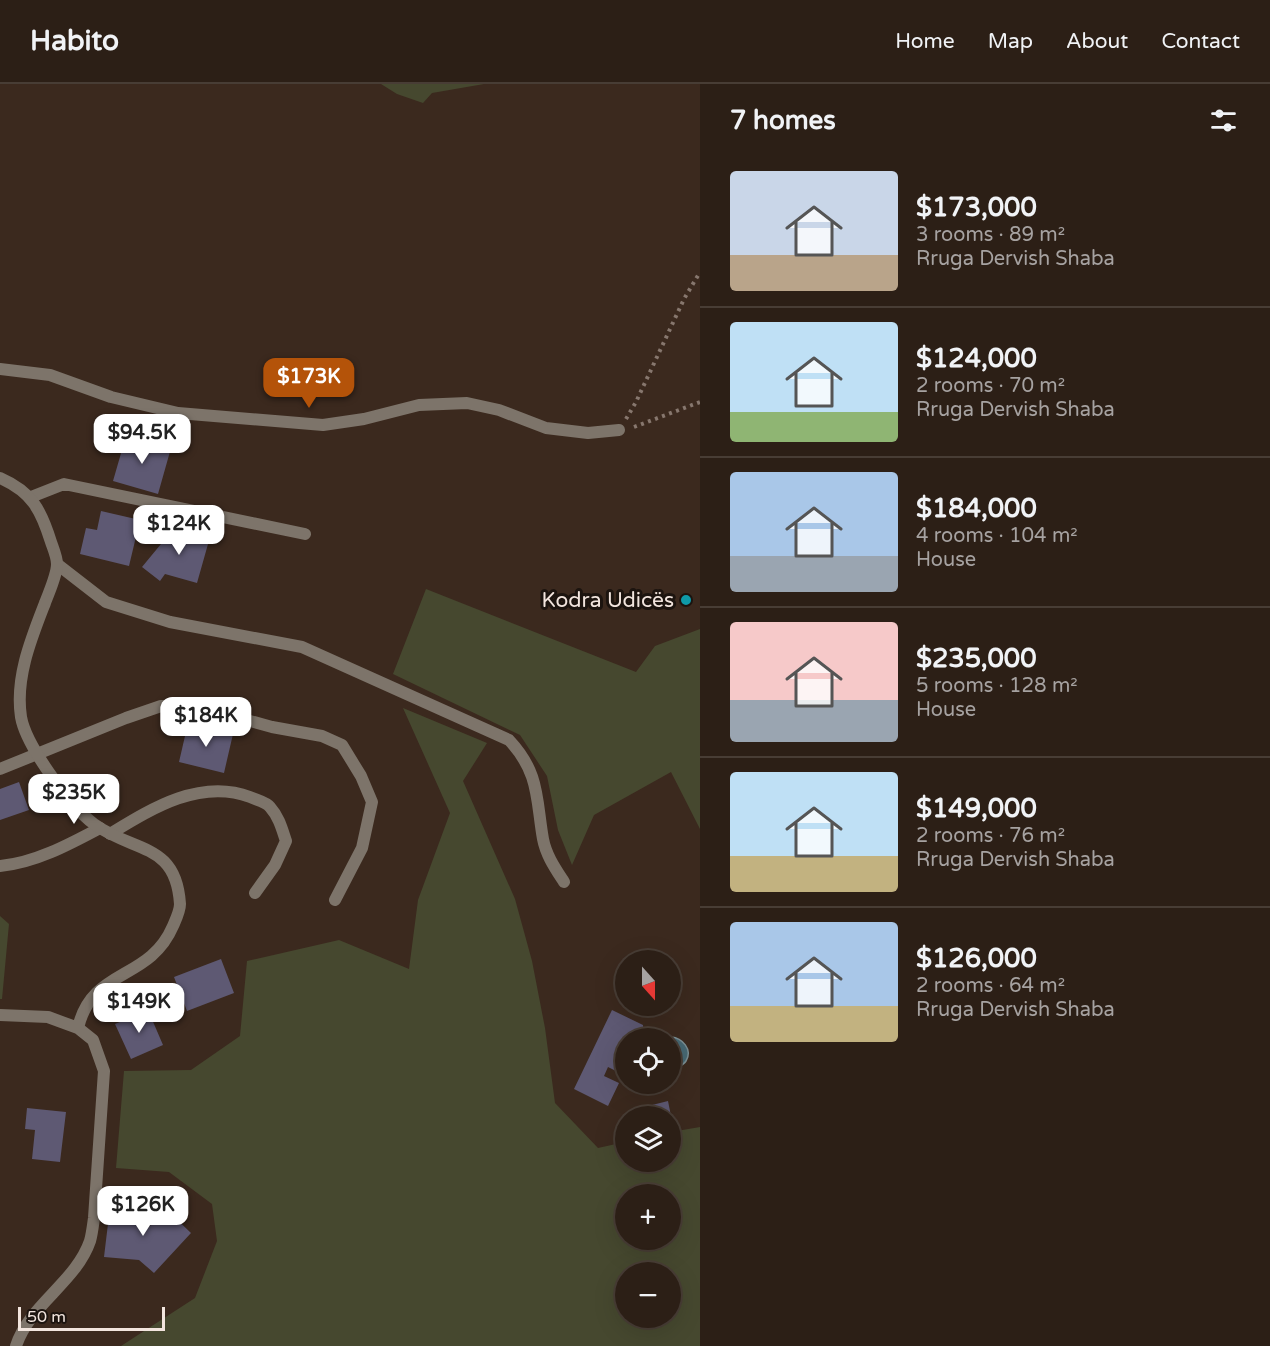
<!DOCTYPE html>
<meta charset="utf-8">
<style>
body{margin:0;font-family:"Varela Round",sans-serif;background:#34271f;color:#f1f3f6;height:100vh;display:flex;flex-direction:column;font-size:22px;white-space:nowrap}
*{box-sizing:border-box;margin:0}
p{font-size:20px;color:#a6a2a1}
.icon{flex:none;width:33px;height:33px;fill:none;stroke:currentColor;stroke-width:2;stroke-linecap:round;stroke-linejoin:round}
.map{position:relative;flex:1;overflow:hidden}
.details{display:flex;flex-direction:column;background:#2c1f16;width:570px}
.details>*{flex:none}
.needle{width:39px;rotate:159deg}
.buttons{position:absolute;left:615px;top:866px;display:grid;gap:12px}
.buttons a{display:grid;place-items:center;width:66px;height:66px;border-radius:50%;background:#2c1f16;box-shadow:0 6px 24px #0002,0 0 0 2px #483d35;font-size:30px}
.scale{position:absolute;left:18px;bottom:15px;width:147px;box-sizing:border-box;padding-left:6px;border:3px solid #f2e5de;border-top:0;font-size:16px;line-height:21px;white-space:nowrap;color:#f2e5de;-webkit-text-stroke:4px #1c140f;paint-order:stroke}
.price{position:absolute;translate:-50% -51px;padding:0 14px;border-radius:12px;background:#fff;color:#222;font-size:20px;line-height:39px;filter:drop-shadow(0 2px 3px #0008)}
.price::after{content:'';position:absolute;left:50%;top:36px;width:18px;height:14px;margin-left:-9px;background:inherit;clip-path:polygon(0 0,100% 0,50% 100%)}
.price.current{background:#b45309;color:#fff}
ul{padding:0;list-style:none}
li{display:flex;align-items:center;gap:18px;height:150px;padding:0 30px}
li+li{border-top:2px solid #483d35}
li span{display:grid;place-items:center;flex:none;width:168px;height:120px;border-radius:6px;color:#555}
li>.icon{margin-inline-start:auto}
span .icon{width:72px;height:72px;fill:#fffc;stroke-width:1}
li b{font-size:26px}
h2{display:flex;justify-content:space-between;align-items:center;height:72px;padding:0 30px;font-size:26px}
header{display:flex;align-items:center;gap:36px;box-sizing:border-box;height:84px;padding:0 30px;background:#2c1f16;border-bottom:2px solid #483d35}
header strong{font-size:28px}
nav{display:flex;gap:33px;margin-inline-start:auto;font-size:21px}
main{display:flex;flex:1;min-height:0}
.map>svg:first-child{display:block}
</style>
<header>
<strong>Habito</strong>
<nav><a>Home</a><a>Map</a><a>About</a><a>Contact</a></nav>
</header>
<main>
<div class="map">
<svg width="700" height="1262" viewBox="0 0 700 1262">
<rect width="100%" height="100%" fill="#3b291e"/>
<!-- green -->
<path fill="#46482f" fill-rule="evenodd" d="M381,0H484L432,9L423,19L397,10Z
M426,505L636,588L655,562L700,545V745L671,688L594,731L572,781L558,746L547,692L520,651L393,590Z
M403,624L487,659L463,697L515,815L532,877L545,944L555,1019L598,1064L625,1058L626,1077H670L671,1048L700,1043V1262H121L195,1214L217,1157L212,1120L169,1088L116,1084L124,987L191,986L240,952L247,877L339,856L409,885L418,816L450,729ZM626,1110H670V1155H626ZM626,1188H670V1233H626Z
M0,832L9,840L2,915H0Z"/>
<!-- water -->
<path fill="#466772" stroke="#7a8d92" stroke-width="1.5" d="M671,953C682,954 693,965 686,977C683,982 675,984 671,989Z"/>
<!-- building -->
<path fill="#5e5973" d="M126,352L171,364L158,410L113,397Z
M101,427L140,436L129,482L80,470L86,444L97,446Z
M175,443L210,453L197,499L165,490L160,497L142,483Z
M188,639L233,650L224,689L179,678Z
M19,698L29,726L0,736V705Z
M221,875L234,909L187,927L174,893Z
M148,926L163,961L131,975L115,940Z
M612,926L643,941L644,954H626V973L618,988L608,983L604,992L619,999L608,1022L574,1005Z
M668,1017L671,1032H646L644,1023Z
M27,1024L66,1028L60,1078L32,1075L35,1046L25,1045Z
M110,1123L146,1127L143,1149L166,1125L191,1149L154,1189L139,1176L104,1173Z"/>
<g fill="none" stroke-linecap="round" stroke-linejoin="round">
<!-- path -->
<path stroke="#87776e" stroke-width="4" stroke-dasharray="3 4.5" stroke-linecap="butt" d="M626,335L636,318L684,215L700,188
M634,343L700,318"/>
<!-- lane -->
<path stroke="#7d746a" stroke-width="12" d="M31,413L64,400L305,450
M57,480L106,518L170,538L302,563L509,656C540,689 536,715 543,755C546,771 555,784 564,798
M0,685L126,634L161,622L210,626L272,643L322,652L342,661L361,692L372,718L362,764L335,816
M110,750C151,725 200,694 250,713C256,716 266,718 270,723C279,733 282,745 286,757L275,781L255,809
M0,782C35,779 70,760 100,744"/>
<!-- street -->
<path stroke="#7d746a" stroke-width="12" d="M0,285L50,291L111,313L178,329L323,341L364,335L419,321L467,319L499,326L546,344L588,349L619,346
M0,394C32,408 41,426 51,458C53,464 57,473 57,480C57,491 49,508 45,519C31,555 15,594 21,633C26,662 71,723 94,740C134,769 176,758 180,820C180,827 176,835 173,842C149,898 92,883 78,944
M0,931L48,933L78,944L93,956L104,987L94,1134C93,1141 92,1150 90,1157C76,1198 29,1221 16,1262"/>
</g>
<!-- markers -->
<circle fill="#0f9aa8" stroke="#1c140f" stroke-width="2" cx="686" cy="516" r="6"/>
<g text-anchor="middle" stroke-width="6" stroke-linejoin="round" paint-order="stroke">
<!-- poi labels -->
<g font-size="21" fill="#f2e5de" stroke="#1c140f" text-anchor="end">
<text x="674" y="523">Kodra Udicës</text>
</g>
</g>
</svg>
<div class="buttons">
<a><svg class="needle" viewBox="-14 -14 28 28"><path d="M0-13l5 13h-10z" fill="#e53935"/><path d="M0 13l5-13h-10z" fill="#a6a2a1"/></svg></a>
<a><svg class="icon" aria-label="locate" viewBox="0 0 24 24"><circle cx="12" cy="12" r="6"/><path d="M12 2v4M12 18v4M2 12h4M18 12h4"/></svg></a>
<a><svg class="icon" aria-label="layers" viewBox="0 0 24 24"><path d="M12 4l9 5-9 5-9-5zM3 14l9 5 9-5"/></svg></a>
<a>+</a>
<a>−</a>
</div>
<div class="scale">50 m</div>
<b class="price current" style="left:309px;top:325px">$173K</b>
<b class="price" style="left:142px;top:381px">$94.5K</b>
<b class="price" style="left:179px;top:472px">$124K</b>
<b class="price" style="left:206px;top:664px">$184K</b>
<b class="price" style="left:74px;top:741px">$235K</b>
<b class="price" style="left:139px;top:950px">$149K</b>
<b class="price" style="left:143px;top:1153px">$126K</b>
</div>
<section class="details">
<h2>7 homes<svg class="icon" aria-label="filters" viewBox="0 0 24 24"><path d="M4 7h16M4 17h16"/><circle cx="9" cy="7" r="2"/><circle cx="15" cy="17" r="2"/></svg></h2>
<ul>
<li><span style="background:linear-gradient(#c9d6e8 70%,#b9a48a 0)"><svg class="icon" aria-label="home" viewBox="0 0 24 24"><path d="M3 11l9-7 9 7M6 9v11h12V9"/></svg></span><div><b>$173,000</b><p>3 rooms · 89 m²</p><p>Rruga Dervish Shaba</p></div></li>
<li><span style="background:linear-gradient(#bfe0f5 75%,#8fb573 0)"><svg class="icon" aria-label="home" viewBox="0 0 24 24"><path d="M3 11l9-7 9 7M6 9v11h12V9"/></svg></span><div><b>$124,000</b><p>2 rooms · 70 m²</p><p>Rruga Dervish Shaba</p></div></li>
<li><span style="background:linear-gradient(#a9c7e8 70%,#9aa5b1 0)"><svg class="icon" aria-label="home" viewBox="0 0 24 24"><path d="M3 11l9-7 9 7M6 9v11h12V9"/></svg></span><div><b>$184,000</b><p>4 rooms · 104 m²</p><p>House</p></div></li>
<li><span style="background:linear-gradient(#f6c9c9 65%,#9aa5b1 0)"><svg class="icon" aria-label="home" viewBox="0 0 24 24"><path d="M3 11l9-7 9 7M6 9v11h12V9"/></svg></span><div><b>$235,000</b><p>5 rooms · 128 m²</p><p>House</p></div></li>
<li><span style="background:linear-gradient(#bfe0f5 70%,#c2b280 0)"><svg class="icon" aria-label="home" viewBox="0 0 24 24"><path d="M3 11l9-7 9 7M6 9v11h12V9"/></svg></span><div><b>$149,000</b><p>2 rooms · 76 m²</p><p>Rruga Dervish Shaba</p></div></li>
<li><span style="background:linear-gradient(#a9c7e8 70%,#c2b280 0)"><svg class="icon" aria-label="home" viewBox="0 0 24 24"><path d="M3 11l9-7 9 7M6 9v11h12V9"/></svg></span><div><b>$126,000</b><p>2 rooms · 64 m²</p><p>Rruga Dervish Shaba</p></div></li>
</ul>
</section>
</main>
